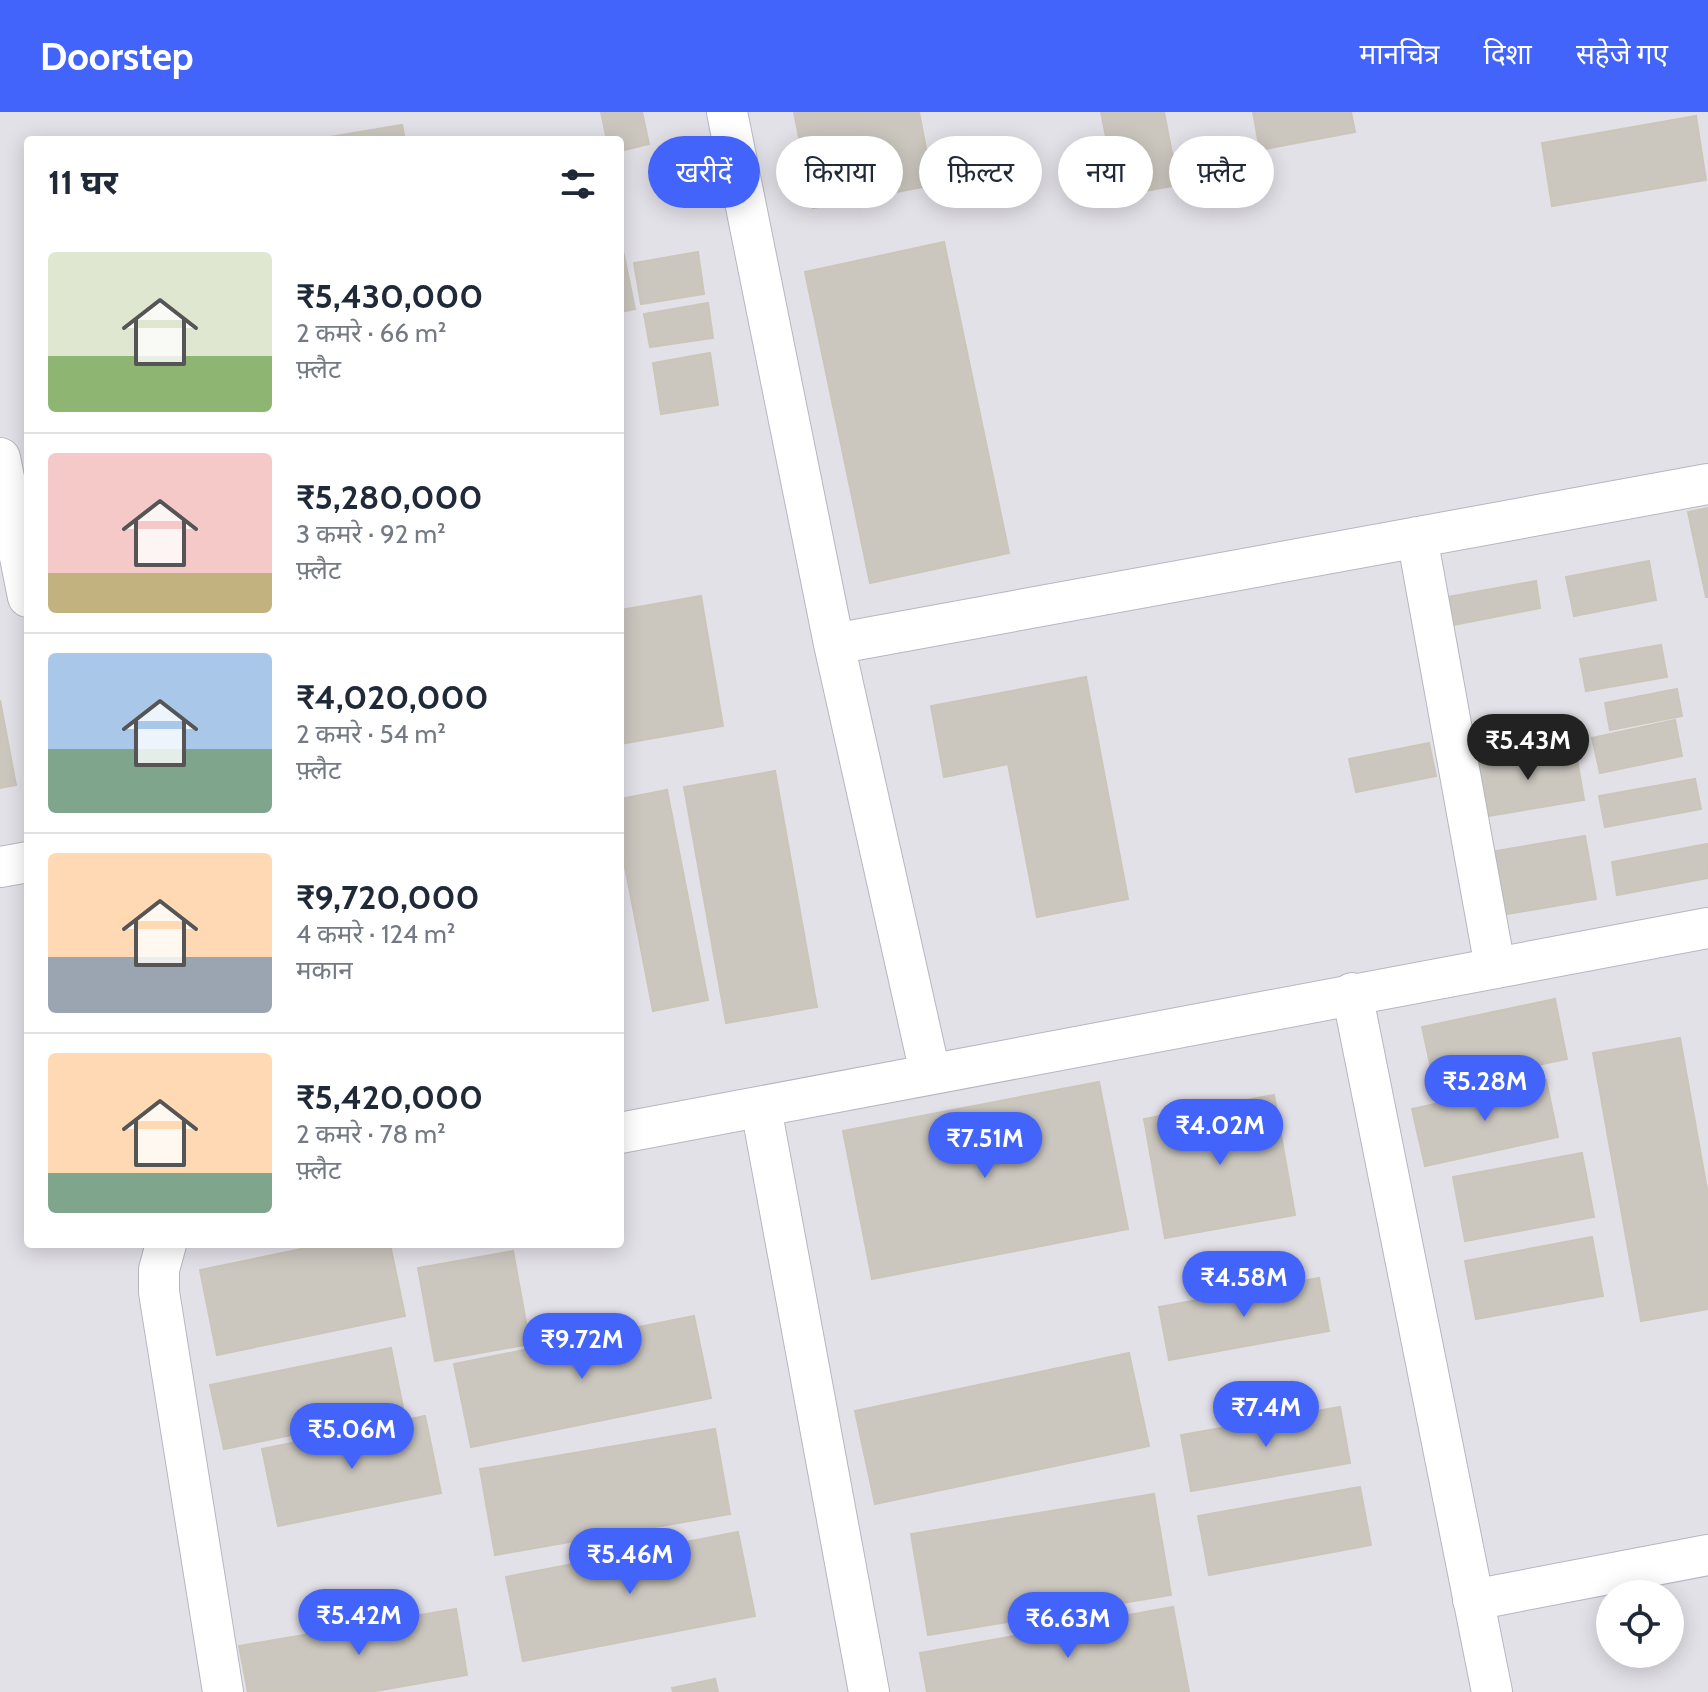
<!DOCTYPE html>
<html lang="hi">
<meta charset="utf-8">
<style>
body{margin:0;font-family:Cabin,"Noto Sans Devanagari",sans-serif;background:#f2f2f3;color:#1f2937;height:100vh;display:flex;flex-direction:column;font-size:30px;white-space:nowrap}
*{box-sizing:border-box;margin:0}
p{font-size:26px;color:#747a83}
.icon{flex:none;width:44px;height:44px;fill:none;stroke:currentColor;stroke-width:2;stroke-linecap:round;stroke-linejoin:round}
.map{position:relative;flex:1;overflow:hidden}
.panel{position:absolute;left:24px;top:24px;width:600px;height:1112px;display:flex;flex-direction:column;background:#fff;border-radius:8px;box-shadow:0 4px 20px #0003}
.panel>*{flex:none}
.top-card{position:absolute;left:648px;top:24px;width:760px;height:72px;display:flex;gap:16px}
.tools{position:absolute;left:1596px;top:1468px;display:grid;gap:16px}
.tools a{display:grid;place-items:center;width:88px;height:88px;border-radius:50%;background:#fff;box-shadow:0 4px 20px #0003;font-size:40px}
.price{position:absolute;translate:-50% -68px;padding:0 18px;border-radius:28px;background:#4264fb;color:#fff;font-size:26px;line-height:52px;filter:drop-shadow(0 2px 4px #0008)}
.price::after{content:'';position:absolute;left:50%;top:48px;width:24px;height:18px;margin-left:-12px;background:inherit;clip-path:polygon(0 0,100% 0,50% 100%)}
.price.selected{background:#222;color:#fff}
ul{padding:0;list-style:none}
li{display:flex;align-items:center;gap:24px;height:200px;padding:0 24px}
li+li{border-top:2px solid #e0e1e3}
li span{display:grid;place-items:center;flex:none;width:224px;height:160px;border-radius:8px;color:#555}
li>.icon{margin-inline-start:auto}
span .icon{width:96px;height:96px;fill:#fffc;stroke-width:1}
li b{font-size:34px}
h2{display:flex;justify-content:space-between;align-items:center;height:96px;padding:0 24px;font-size:34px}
.chip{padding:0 28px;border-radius:36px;background:#fff;box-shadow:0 4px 20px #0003;font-size:28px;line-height:72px}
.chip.selected{background:#4264fb;color:#fff}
header{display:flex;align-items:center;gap:48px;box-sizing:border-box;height:112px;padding:0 40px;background:#4264fb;color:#fff}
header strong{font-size:38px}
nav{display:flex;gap:44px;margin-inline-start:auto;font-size:28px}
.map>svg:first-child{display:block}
</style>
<header>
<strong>Doorstep</strong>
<nav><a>मानचित्र</a><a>दिशा</a><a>सहेजे गए</a></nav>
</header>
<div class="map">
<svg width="1708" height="1580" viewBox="0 0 1708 1580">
<rect width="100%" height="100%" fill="#efe9e1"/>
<!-- industrial -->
<path fill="#e3e1e8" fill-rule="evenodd" d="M0,0H1708V1580H0ZM28,28H620V1132H28ZM1610,1482H1670V1542H1610Z"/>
<!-- building -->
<path fill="#cbc7bf" stroke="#cbc5ba" stroke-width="2" d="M601,0H642L649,32L620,39V28H607Z
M794,0H919L933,73L813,96Z
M1101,0H1164L1178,73L1118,84Z
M1253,0H1351L1355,20L1260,38Z
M1696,4L1706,68L1552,94L1542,31Z
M402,13L405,28H312Z
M620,124L635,197L620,200Z
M944,130L1009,441L870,471L805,160Z
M698,140L704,182L641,192L634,151Z
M708,191L713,226L650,235L644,202Z
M710,241L718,293L661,302L653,251Z
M1708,396V485H1706L1688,400Z
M1649,449L1656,488L1574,504L1566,465Z
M1536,469L1540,496L1448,514L1442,486Z
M701,484L723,614L620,632V498Z
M1661,533L1667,565L1586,579L1580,547Z
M1086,565L1128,787L1037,805L1008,652L944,665L931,594Z
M1677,577L1682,604L1610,618L1605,591Z
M0,588L16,673L0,676Z
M1675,608L1682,644L1600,661L1592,626Z
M1429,631L1436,664L1356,680L1349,647Z
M1575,635L1584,688L1482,705L1473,652Z
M775,659L817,895L726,911L684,675Z
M1695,667L1701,697L1605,715L1599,684Z
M667,678L708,888L653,899L620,729V687Z
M1585,724L1596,787L1495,804L1484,741Z
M1707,732L1708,766L1617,783L1612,750Z
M1555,887L1567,947L1435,974L1422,915Z
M1680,926L1708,1083V1197L1641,1209L1593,941Z
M1546,968L1558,1025L1425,1054L1412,997Z
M1099,970L1128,1117L872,1167L843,1019Z
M1274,983L1295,1103L1165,1126L1144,1007Z
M1582,1041L1594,1105L1465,1129L1453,1065Z
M1592,1125L1603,1184L1476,1207L1465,1149Z
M326,1132H390L405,1204L217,1243L200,1158Z
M513,1139L530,1232L435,1249L418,1156Z
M1319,1166L1329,1219L1169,1248L1159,1195Z
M694,1204L711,1286L471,1335L454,1252Z
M391,1236L404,1300L224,1337L210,1273Z
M1129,1241L1149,1334L875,1392L855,1299Z
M1340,1295L1350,1351L1191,1379L1181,1323Z
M425,1304L441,1381L278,1414L262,1337Z
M715,1317L730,1402L495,1443L480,1357Z
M1360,1375L1371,1433L1209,1463L1198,1404Z
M1154,1382L1171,1483L928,1523L911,1422Z
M738,1420L755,1504L523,1549L506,1465Z
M1173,1495L1189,1580H927L920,1541Z
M456,1497L467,1563L370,1580H248L239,1534Z
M715,1567L718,1580H673L672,1576Z"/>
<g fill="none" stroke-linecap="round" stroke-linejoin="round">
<!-- minor casing -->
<g stroke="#b4b7c1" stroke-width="42">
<path id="minor" d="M727,0L834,532L930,961
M0,346L28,485
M1417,425L1495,855
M834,532L1708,372
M0,755L28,750
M1352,881L1492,1580
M761,996L869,1580
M620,1021L1708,816
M166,1132L159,1158V1180L223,1580
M1473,1488L1708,1443"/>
</g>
<!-- minor -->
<use href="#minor" stroke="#fff" stroke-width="40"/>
</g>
</svg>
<div class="tools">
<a><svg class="icon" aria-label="locate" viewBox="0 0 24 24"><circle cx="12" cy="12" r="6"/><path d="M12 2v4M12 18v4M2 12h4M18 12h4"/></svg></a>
</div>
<b class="price selected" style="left:1528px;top:670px">₹5.43M</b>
<b class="price" style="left:1485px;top:1011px">₹5.28M</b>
<b class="price" style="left:1220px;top:1055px">₹4.02M</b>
<b class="price" style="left:985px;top:1068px">₹7.51M</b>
<b class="price" style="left:1244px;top:1207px">₹4.58M</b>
<b class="price" style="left:582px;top:1269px">₹9.72M</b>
<b class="price" style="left:1266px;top:1337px">₹7.4M</b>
<b class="price" style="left:352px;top:1359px">₹5.06M</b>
<b class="price" style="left:630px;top:1484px">₹5.46M</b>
<b class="price" style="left:359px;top:1545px">₹5.42M</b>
<b class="price" style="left:1068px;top:1548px">₹6.63M</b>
<div class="top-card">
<a class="chip selected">खरीदें</a>
<a class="chip">किराया</a>
<a class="chip">फ़िल्टर</a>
<a class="chip">नया</a>
<a class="chip">फ़्लैट</a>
</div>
<section class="panel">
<h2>11 घर<svg class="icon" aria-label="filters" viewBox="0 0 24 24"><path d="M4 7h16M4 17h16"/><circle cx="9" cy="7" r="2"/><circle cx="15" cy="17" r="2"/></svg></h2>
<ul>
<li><span style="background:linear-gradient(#dfe7d0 65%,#8fb573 0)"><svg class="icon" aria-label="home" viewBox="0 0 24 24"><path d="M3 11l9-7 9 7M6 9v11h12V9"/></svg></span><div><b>₹5,430,000</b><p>2 कमरे · 66 m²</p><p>फ़्लैट</p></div></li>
<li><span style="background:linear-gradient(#f6c9c9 75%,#c2b280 0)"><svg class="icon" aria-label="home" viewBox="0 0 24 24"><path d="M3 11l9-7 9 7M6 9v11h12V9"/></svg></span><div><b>₹5,280,000</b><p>3 कमरे · 92 m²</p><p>फ़्लैट</p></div></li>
<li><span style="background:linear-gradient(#a9c7e8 60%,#7fa58c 0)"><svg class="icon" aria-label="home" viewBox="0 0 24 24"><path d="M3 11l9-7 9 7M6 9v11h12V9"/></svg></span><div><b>₹4,020,000</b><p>2 कमरे · 54 m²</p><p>फ़्लैट</p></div></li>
<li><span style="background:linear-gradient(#ffd9b3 65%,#9aa5b1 0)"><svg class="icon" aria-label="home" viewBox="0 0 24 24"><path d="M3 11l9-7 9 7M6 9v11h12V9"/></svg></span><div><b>₹9,720,000</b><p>4 कमरे · 124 m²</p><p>मकान</p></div></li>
<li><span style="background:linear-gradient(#ffd9b3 75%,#7fa58c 0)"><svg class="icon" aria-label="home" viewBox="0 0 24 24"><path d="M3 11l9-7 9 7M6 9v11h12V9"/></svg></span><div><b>₹5,420,000</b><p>2 कमरे · 78 m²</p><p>फ़्लैट</p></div></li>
</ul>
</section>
</div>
